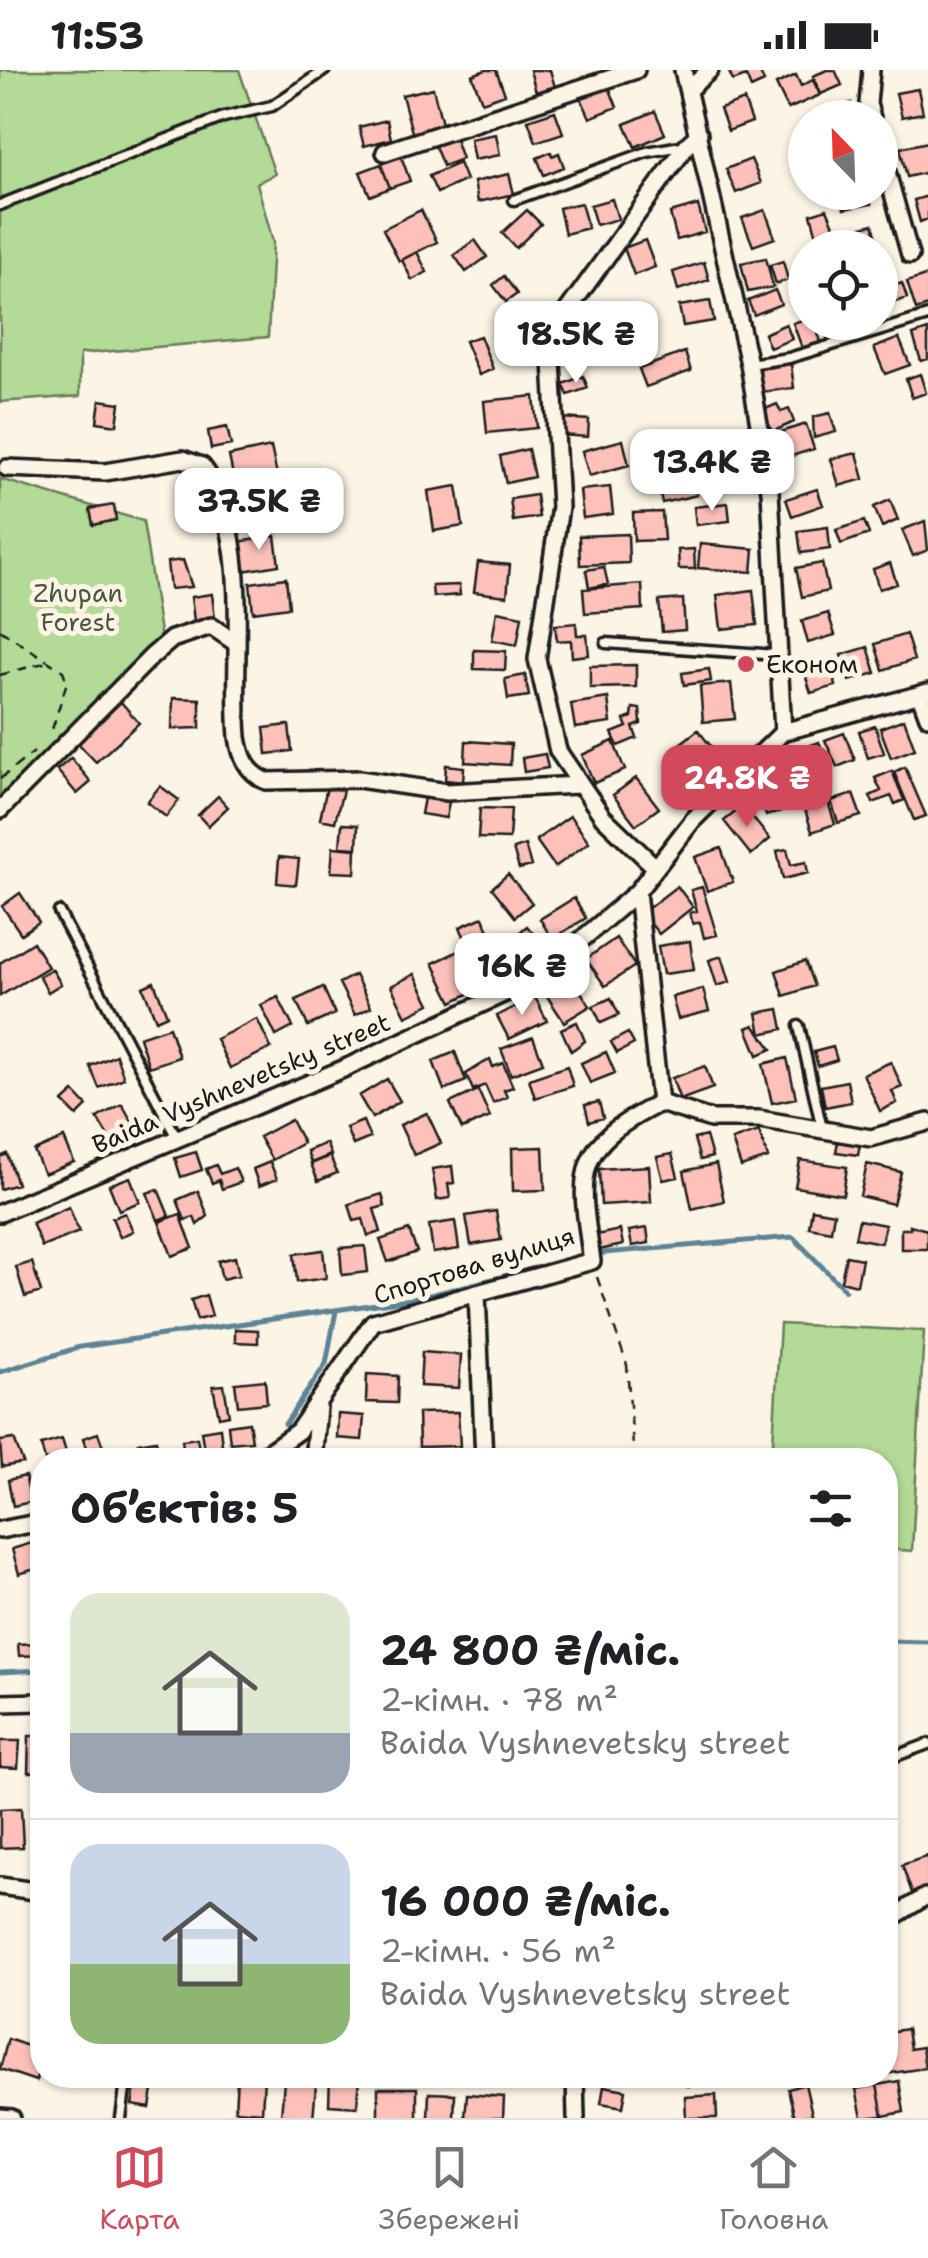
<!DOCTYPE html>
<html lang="uk">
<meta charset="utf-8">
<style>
body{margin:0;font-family:"Shantell Sans",sans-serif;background:#f6f6f6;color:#202124;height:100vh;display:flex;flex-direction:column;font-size:38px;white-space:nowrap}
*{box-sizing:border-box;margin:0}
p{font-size:32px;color:#757577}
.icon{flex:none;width:55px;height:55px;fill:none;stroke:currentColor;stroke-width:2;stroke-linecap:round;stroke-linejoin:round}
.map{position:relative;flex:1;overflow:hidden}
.drawer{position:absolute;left:30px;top:1378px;width:868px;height:640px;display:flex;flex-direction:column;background:#fff;border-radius:40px;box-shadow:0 2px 8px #0004}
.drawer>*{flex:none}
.needle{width:65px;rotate:337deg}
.fabs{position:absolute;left:788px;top:30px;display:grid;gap:20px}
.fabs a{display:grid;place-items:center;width:110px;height:110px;border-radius:50%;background:#fff;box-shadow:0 2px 8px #0004;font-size:50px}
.price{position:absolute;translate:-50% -85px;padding:0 22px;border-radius:20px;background:#fff;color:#222;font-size:32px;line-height:65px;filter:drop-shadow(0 2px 5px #0008)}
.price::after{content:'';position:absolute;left:50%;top:60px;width:30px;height:22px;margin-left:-15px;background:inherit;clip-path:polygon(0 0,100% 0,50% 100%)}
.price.selected{background:#d1495b;color:#fff}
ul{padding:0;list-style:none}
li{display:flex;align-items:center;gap:30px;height:250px;padding:0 40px}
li+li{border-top:2px solid #e0e0e0}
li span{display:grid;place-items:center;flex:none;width:280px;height:200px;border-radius:30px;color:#555}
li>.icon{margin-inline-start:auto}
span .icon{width:120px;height:120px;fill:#fffc;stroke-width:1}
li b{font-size:42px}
h2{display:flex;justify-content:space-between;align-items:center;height:120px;padding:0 40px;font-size:42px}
.status{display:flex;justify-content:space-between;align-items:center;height:70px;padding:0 50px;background:#fff;direction:ltr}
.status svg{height:28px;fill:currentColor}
.tabs{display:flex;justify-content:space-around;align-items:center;height:140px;border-top:2px solid #e0e0e0;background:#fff;font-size:28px;color:#757577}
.tabs a{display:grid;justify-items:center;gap:5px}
.tabs .selected{color:#d1495b}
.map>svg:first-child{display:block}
</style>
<div class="status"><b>11:53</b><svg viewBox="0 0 49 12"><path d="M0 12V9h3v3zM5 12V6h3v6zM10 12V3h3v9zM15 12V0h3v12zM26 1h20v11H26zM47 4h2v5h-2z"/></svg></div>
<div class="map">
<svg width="928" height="2048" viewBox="0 0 928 2048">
<rect width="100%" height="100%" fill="#fcf5e5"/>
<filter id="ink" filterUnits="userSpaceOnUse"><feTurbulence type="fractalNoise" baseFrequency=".01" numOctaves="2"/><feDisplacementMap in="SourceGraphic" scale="20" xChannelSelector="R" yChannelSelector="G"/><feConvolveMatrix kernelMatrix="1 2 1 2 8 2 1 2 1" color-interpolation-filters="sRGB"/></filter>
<g filter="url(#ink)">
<!-- green -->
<path fill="#b3da96" stroke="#687b59" stroke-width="2.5" d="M0,0H239L275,104L257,113L273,172L268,267L80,284V326L0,332Z
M0,409L143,451L161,569L0,732Z
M780,1254L924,1261L912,1481L885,1479V1390H772Z"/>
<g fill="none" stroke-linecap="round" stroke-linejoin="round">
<!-- stream -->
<path stroke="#5c8396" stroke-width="5" d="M592,1184L793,1167L845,1220
M0,1302L80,1277L418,1228L576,1188
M285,1354L326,1294L336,1241
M277,1390V1380
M885,1571L928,1572
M0,1602L42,1600"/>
</g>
<!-- building -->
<path fill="#fdc1ba" stroke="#1c1c1c" stroke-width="2.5" d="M486,0H496L505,24L482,32L472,5Z
M530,0H550L555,17L536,22Z
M728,0H759L764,12L751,18L746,6L733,11Z
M827,0H835L842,15L821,24L813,6Z
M796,5L801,16L813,10L820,25L788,39L776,14Z
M609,17L617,37L590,48L581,28Z
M433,18L443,58L413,66L402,25Z
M918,19L923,43L902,47L896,23Z
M744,30L752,52L728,61L720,39Z
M851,33L855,48H825L823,39Z
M555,41L563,63L536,72L528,50Z
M655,41L665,64L635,77L625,54Z
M387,50L391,69L364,76L359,57Z
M496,64L500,85L474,90L470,69Z
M454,66L462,89L443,96L434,74Z
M928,72V102L907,107L900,78Z
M551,82L552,86L559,83L564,97L544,105L537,88Z
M401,86L410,111L390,118L381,94Z
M751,89L761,113L736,123L726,99Z
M459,93L466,110L437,123L429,106Z
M381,94L390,118L370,126L360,102Z
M509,104L514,124L478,132L474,112Z
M841,122H869L871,134L844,139Z
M928,126V149L920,152L914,130Z
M612,129L618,149L596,155L590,135Z
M581,133L588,158L565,164L559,138Z
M698,135L705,162L677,170L670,143Z
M827,139L838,165L818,170L811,144Z
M421,140L437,172L399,191L383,159Z
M527,140L541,154L516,178L502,163Z
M765,140L775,168L753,176L742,148Z
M873,154L879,176L849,178L844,162Z
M475,170L487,187L466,202L454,185Z
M645,170L655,197L634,205L624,178Z
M417,182L427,202L412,210L402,190Z
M766,188L773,217L748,222L741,193Z
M783,191L788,210L776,214L770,195Z
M704,192L709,210L678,220L673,202Z
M928,205V236L916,240L907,212Z
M504,206L517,224L506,232L493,215Z
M902,213L907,228L881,237L880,220Z
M775,220L781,234L754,245L748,231Z
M710,231L714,251L683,256L679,236Z
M609,245L617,269L595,276L588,252Z
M518,247L530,276L506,286L494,258Z
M805,249L814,252L821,272L802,278L793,253Z
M822,252H849L852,261L828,270Z
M786,254L792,269L770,278L764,264Z
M928,260V289L921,291L913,265Z
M480,266L493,299L479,305L465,271Z
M899,268L910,295L885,304L874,278Z
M685,282L691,301L646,317L639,299Z
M791,294L794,318L762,322L759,299Z
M920,304L926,323L912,328L906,309Z
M583,306L588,318L568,325L563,314Z
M534,326L537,358L487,363L484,331Z
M100,330L120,333L117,355L97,352Z
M777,334L781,342L789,339L794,352L772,362L763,340Z
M830,343L836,362L814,368L813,347Z
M562,348L589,350L588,367L561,365Z
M806,354L814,379L782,389L774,364Z
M227,357L231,375L211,379L208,361Z
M623,370L629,395L589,406L582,381Z
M271,377L278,410L236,419L229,386Z
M528,379L534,407L506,413L500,386Z
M648,383L654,406L642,410L636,387Z
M857,383L864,409L839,416L831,389Z
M724,384L725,405L705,406L704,386Z
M692,401L697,425L662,433L657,409Z
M457,416L463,456L434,461L428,421Z
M610,417L613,444L583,448L580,420Z
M817,419L823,435L792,446L786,429Z
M536,425L539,447L513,451L510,429Z
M890,430L898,450L882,457L874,437Z
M728,433L730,451L696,455L694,437Z
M114,435L116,450L93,455L90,439Z
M662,442L664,470L634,471L633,443Z
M864,451L869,464L841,474L836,460Z
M925,451L928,480L913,486L902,460Z
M828,457L830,479L801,483L798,461Z
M628,464L629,493L580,495L579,466Z
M275,466L279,495L243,501L238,472Z
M700,474L754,479L752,502L698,498Z
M694,479L695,499H679L678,480Z
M183,490L192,517L170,519L167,492Z
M478,492L510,495L507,526L474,522Z
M822,493L828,521L802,527L796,498Z
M890,493L897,514L879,519L873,499Z
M604,497L608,514L589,518L586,500Z
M286,508L289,537L253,542L250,513Z
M642,514L643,539L585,543L583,519Z
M459,515L460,525L433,527L432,516Z
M753,520L757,555L721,559L717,525Z
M212,524L215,549L194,551L191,527Z
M683,529L685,560L662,562L659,531Z
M497,541L522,546L517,575L492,570Z
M828,543L835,565L808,573L802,551Z
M576,553L577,565H587L589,585L572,587L571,570L557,571L555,555Z
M906,564L914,590L883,600L875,574Z
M868,577L876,603L849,611L841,585Z
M474,580L506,581L505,600L474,599Z
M830,593L836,616L811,623L804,601Z
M636,595V617L590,618V596Z
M709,599L711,611L684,615L682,603Z
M525,605L529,626L508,629L505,609Z
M731,613L735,649L703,652L700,616Z
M173,628L200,629V658L172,659Z
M608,628L611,653L575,658L571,634Z
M121,632L139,653L96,692L77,672Z
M633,638L640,639L641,654L633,657L637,668L618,676L612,663L627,657L624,650L632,647Z
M904,649L915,679L891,688L880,658Z
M289,655L292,681L267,684L264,658Z
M875,656L884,683L868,688L859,661Z
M698,660L720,688L694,709L672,680Z
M844,663L855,690L837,697L825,670Z
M466,671L511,674L510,695L465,692Z
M613,671L625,700L594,713L582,685Z
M819,672L830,699L811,706L800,679Z
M545,684L548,698L524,702L522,688Z
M71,688L91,712L77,724L57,700Z
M446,695L464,697L463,712L445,710Z
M905,697L926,746L914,750L894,702Z
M892,701L904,730L895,734L891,726L873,733L870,726L881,721L875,708Z
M636,708L659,738L636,755L613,725Z
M774,711L784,740L766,746L757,716Z
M160,716L179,730L166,747L147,732Z
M327,717L343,720L335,752L320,749Z
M853,724L861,746L838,753L831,731Z
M218,726L228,737L208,756L198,745Z
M424,728L449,732L446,748L421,744Z
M828,732L835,754L812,762L805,740Z
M743,736L770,769L751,785L724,751Z
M480,738L511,739L509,769L478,768Z
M570,746L589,772L555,797L536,770Z
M342,754L358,755L357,778L340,777Z
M525,775L531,796L519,799L513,779Z
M333,777L356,779L355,803L331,802Z
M721,778L733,812L707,821L695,787Z
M787,779L791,795L806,792L808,803L783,809L777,781Z
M279,787L299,789L296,815L277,813Z
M508,804L532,833L515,847L492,818Z
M677,816L693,837L659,864L642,843Z
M702,817L717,865L704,868L700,852L693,854L690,843L697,841L691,820Z
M20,823L39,852L21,864L2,836Z
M574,828L586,848L552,869L540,849Z
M483,847L500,886L477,896L460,857Z
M527,856L542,874L522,890L507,873Z
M616,868L635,896L605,916L586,889Z
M690,871L694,900L663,904L658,876Z
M33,872L48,897L0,926V893Z
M463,879L481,918L452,932L433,893Z
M722,886L730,912L717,916L709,890Z
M805,891L814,916L784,926L776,901Z
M52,899L61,914L48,922L39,906Z
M569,903L590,936L564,952L543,920Z
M415,904L430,934L406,946L391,916Z
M355,905L371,937L355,945L339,913Z
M154,912L167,945L156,950L143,917Z
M323,917L335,944L308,956L296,930Z
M703,919L709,941L678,949L672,927Z
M278,927L293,957L276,966L261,935Z
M535,927L547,951L509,969L497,946Z
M611,928L619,945L601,953L593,936Z
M779,939L783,959L761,964L757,943Z
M257,949L271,978L230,998L216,969Z
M577,952L585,971L571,981L561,959Z
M754,955L772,979L758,985L747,958Z
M169,957L179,987L149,997L139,967Z
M628,963L634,974L617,983L611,972Z
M533,967L543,993L511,1005L501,979Z
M833,977L837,990L818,996L814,982Z
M455,982L466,1011L444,1020L433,991Z
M606,982L615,1003L590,1013L581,993Z
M116,985L124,1008L99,1018L90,996Z
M787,988L796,1028L772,1033L763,994Z
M490,989L493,997L503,993L513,1017L504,1020L507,1027L493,1033L485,1015L473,1020L466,1004Z
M891,992L902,1017L892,1021L897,1033L880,1041L863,1004Z
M567,996L573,1016L535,1028L529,1009Z
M705,996L713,1018L680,1030L672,1008Z
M387,1009L400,1031L372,1048L359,1026Z
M847,1011L851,1032L825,1037L821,1016Z
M478,1020L490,1047L462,1059L450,1033Z
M74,1022L87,1036L77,1046L63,1032Z
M599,1032L603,1048L589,1052L585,1035Z
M122,1034L139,1064L115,1078L97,1048Z
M427,1043L441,1073L414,1085L400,1055Z
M291,1050L303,1073L272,1090L259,1067Z
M363,1051L370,1068L353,1075L346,1058Z
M759,1061L768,1088L741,1097L732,1070Z
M706,1066L712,1087L700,1090L694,1069Z
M64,1068L74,1092L44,1104L34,1081Z
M838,1071L860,1074L858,1085L836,1082Z
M326,1073L331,1085L311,1093L307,1081Z
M543,1077L545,1120L513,1121L512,1078Z
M196,1082L202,1100L181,1107L175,1088Z
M7,1084L17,1114L0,1119V1087Z
M672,1084L678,1107L663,1110L657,1087Z
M330,1086L337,1103L318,1111L311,1094Z
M800,1090L847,1097L843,1125L795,1117Z
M270,1092L277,1109L259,1116L253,1099Z
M716,1094L724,1131L692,1139L684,1101Z
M867,1094L901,1102L893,1134L860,1126Z
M216,1095L220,1104L235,1098L241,1112L222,1119L219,1110L212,1113L206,1099Z
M452,1096L454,1113L448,1114L450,1128L437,1130L432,1099Z
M649,1096L651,1132L601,1135L599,1099Z
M130,1107L140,1132L119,1140L109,1115Z
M158,1119L169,1146L158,1150L147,1123Z
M198,1121L208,1146L197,1155L194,1147L185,1150L177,1130Z
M382,1124L385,1136L374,1139L381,1162L368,1166L363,1149L354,1151L349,1134Z
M69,1137L79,1162L42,1177L32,1153Z
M812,1139L834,1143L831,1161L809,1157Z
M496,1141L501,1170L471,1175L466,1146Z
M125,1143L133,1161L120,1167L112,1148Z
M180,1144L193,1178L172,1186L159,1152Z
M859,1150L885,1155L881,1173L855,1168Z
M455,1151L459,1179L433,1183L429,1155Z
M910,1155L927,1160V1179H901V1159H910Z
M647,1158L649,1173L632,1176L629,1161Z
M409,1160L417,1182L388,1192L380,1170Z
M620,1160L623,1175L599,1180L596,1165Z
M365,1176L368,1202L342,1205L340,1178Z
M323,1180L326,1208L297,1212L294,1184Z
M846,1186L862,1189L857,1215L841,1211Z
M235,1187L239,1205L222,1209L218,1191Z
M32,1192L41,1222L25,1227L16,1197Z
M206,1225L212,1246L197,1250L191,1230Z
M235,1259L258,1260V1273L235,1272Z
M422,1282L461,1285L459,1318L420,1316Z
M367,1304L398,1306L397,1333L366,1332Z
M265,1310L267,1333L238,1336L235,1313Z
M224,1315L229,1345L219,1347L213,1316Z
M458,1342L460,1376L419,1377L418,1343Z
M338,1344L364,1346L362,1370L337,1368Z
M249,1352L252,1371L230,1373L228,1355Z
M220,1358L223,1383L205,1385L201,1361Z
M98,1363L107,1388L90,1390L83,1368Z
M197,1368L201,1389L185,1390L182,1370Z
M14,1369L23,1393L2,1397L0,1371Z
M62,1369L68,1389L45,1390L41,1375Z
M156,1370L161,1390H142L138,1373Z
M25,1406L31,1432L13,1436L8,1410Z
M42,1470V1497L19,1504L12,1479Z
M42,1573V1585L19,1586L18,1574Z
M29,1666H42V1702H28Z
M0,1671H20L18,1698L0,1697Z
M21,1738L23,1777L0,1778V1739Z
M34,1757L42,1758V1787L32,1786Z
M928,1786V1817L912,1823L902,1795Z
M907,1959L910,1979L922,1977L925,1998L885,2004L888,1962Z
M8,1969L42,1981L36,2011L0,1999Z
M330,2005H359L357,2037L329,2035Z
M687,2005H718L719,2012L688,2016Z
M237,2007L264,2008L262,2042L235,2040Z
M136,2011L154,2014L150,2038L132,2035Z
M284,2011L316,2015L313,2048L281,2045Z
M899,2011L904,2042L883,2046L877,2015Z
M805,2014L812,2044L795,2048L788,2019Z
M877,2015L883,2046L862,2048L856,2019Z
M604,2016L626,2020L623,2037L601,2033Z
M378,2018H417V2048H378Z
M429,2023L455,2024L454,2048H428Z
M467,2024L504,2027L503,2048H465Z
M716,2025L717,2048H686L685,2027Z"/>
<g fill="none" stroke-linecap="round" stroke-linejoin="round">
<!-- service casing -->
<g stroke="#1c1c1c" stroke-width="15">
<path id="service" d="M514,130L647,82L687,75
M0,135L224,47L272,36L325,0
M749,294L789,288L928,246
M606,573L777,585
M59,842L177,1068
M799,956L822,1059
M885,1690L928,1674
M121,2048L127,2005"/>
</g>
<!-- minor casing -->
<g stroke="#1c1c1c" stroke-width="22">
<path id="minor" d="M683,0L749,294L770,421L783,662
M871,0L868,34L872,48
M688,20L710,0
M880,77L910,185
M385,82L636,0
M7,398L105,402L183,389L202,396C254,463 231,586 238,667C241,687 247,702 266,711L359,709L447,722L578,715
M920,625L928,647
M0,740L152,586L172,569L211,556L236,573
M654,796L603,747L558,681L537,589L560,437L551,273L557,255L687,75L699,64
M660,1033L711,1049H759L871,1068L928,1052
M0,1143L343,999L537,908L637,822L693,750L783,662L928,622
M477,1223L484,1390
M257,1390L298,1361L373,1252L592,1191C579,1102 572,1077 660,1033L637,822
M313,1390L318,1337
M0,1460L42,1452
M0,1633L42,1632
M0,1816L42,1822
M885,1852L925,1827
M575,2005L576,2048
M0,2047L12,2048"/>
</g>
<!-- path -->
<path stroke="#1c1c1c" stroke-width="2.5" stroke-dasharray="10 8" stroke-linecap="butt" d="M0,560L63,601L67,612L50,666
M0,605L47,592
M0,709L34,682
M597,1207L627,1295L634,1390"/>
<!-- service -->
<use href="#service" stroke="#fcf5e5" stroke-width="8"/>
<!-- minor -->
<use href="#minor" stroke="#fcf5e5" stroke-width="15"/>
</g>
</g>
<!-- markers -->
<circle fill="#d1495b" stroke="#fcf5e5" stroke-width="4" cx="746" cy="594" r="10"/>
<g text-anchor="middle" stroke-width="10" stroke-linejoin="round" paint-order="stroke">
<!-- park labels -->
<g font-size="25" fill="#495541" stroke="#fcf5e5">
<text x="78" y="532">Zhupan<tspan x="78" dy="29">Forest</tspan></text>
</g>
<!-- poi labels -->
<g font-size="25" fill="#1c1c1c" stroke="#fcf5e5" text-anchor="start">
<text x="766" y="603">Економ</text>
</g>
<!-- street labels -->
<g font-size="25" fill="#1c1c1c" stroke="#fcf5e5">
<text transform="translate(241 1013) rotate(-23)" y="9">Baida Vyshnevetsky street</text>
<text transform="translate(474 1195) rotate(-17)" y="9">Спортова вулиця</text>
</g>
</g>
</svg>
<div class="fabs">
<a><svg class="needle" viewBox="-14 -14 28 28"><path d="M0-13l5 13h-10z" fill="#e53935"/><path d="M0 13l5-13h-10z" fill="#757577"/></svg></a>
<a><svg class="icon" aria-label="locate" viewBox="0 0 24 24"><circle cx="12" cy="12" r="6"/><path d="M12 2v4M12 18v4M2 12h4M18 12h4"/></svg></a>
</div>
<b class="price" style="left:576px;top:316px">18.5K ₴</b>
<b class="price" style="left:712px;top:444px">13.4K ₴</b>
<b class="price" style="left:259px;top:483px">37.5K ₴</b>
<b class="price selected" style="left:747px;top:760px">24.8K ₴</b>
<b class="price" style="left:522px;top:948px">16K ₴</b>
<section class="drawer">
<h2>Об’єктів: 5<svg class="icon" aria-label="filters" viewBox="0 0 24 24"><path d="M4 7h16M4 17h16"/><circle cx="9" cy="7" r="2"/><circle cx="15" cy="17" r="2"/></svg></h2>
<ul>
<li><span style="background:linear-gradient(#dfe7d0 70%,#9aa5b1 0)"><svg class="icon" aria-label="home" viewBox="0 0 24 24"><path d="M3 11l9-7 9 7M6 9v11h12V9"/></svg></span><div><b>24 800 ₴/міс.</b><p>2-кімн. · 78 m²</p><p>Baida Vyshnevetsky street</p></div></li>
<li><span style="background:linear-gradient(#c9d6e8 60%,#8fb573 0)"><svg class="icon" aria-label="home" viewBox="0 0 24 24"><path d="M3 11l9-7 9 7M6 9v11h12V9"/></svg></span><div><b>16 000 ₴/міс.</b><p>2-кімн. · 56 m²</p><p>Baida Vyshnevetsky street</p></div></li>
</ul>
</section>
</div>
<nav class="tabs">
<a class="selected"><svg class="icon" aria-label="map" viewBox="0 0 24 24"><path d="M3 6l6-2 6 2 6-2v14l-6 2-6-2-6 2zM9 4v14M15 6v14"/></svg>Карта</a>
<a><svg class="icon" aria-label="saved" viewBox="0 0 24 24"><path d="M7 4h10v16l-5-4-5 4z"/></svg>Збережені</a>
<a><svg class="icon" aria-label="home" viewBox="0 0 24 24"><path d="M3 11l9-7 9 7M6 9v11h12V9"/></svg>Головна</a>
</nav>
